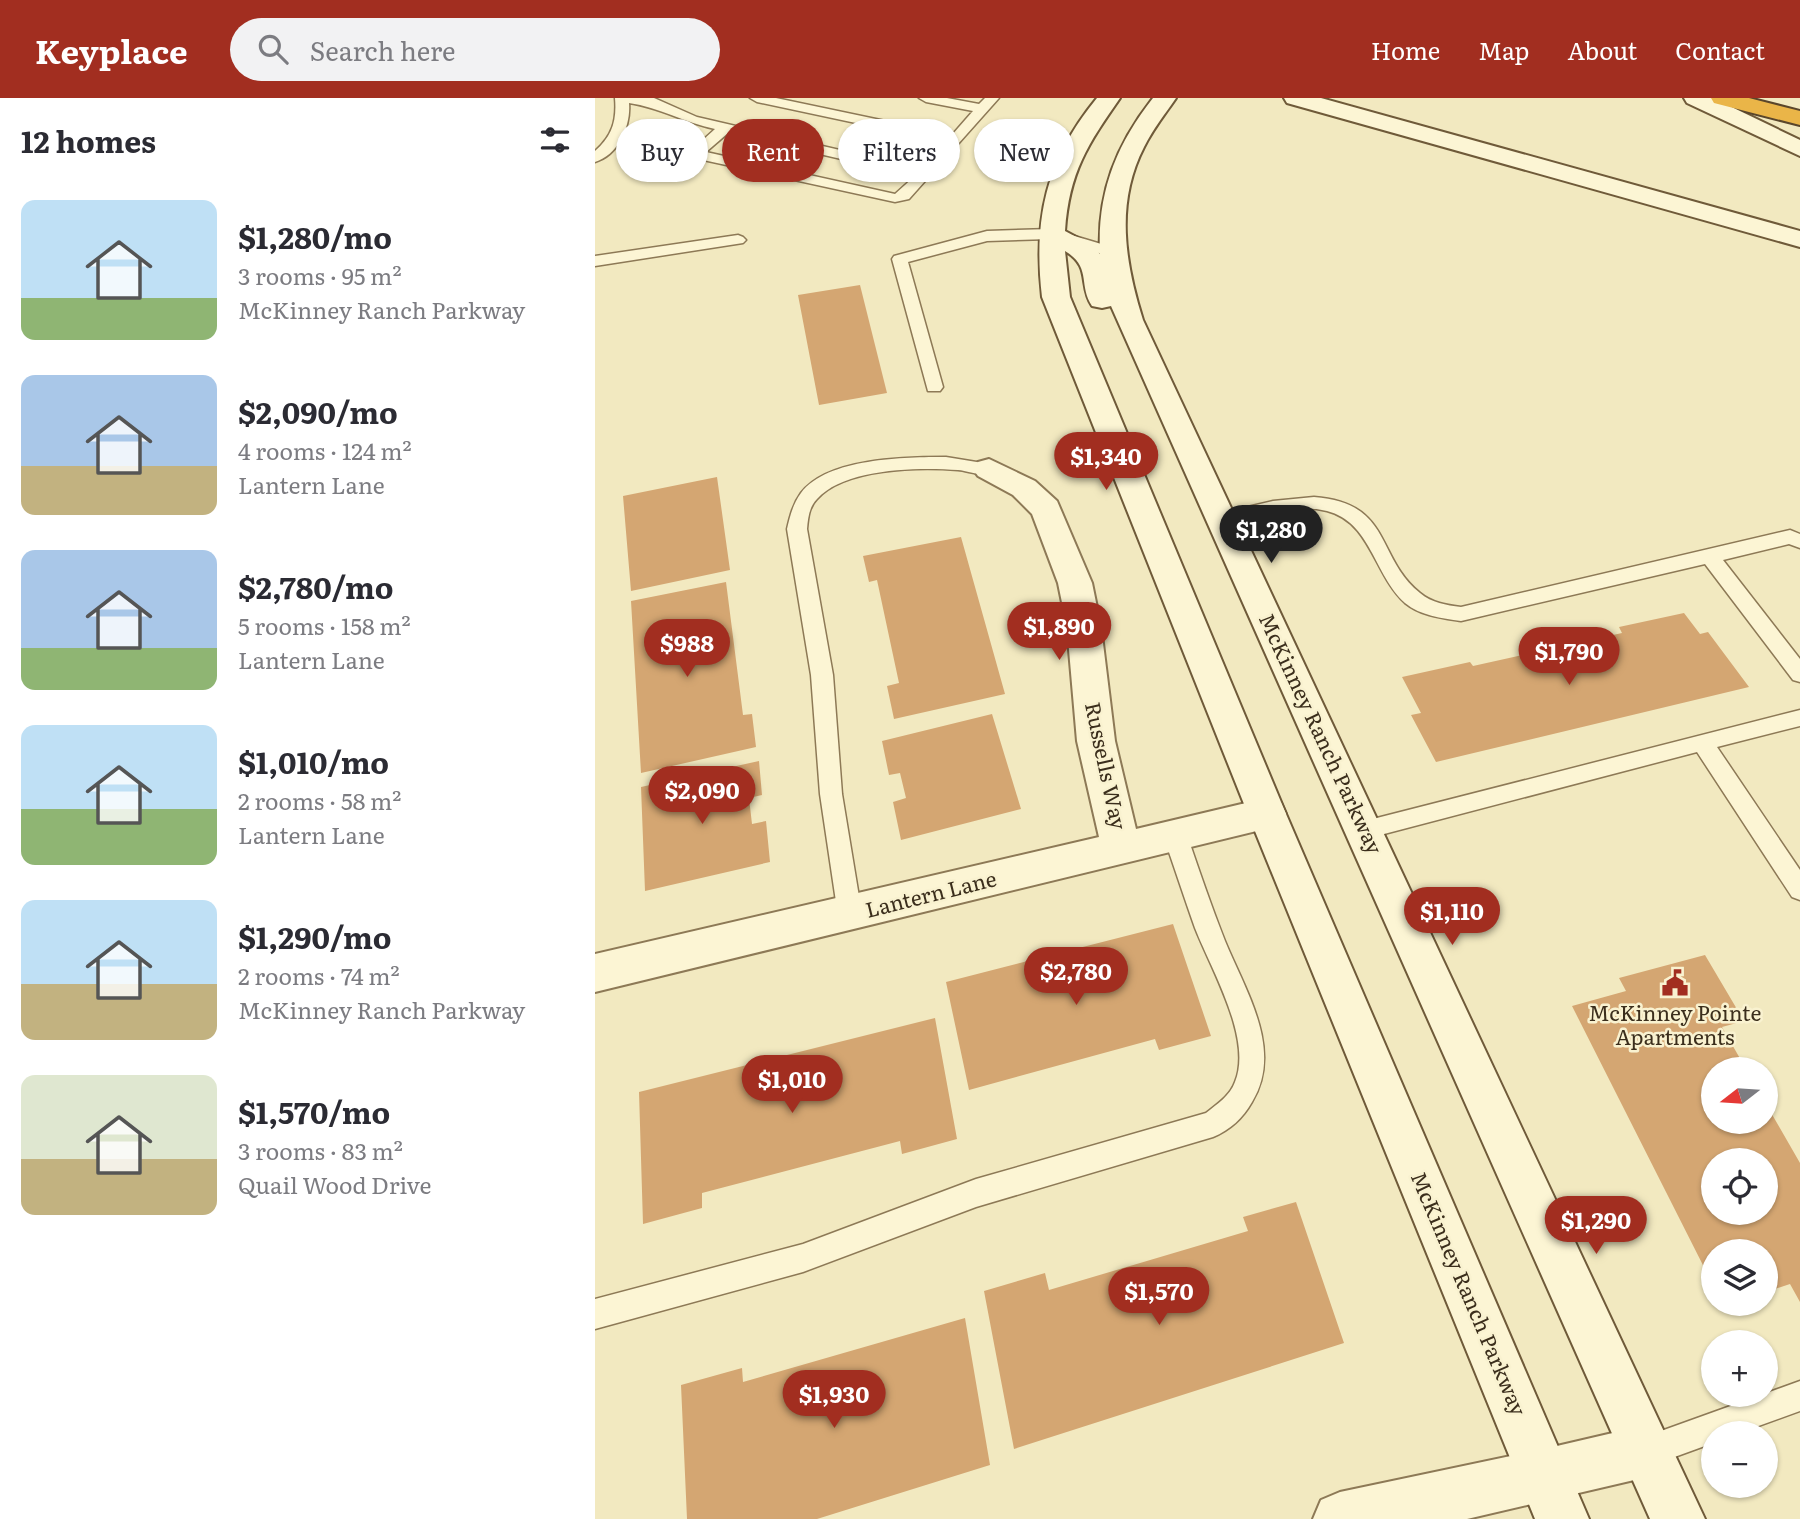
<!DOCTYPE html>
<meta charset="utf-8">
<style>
body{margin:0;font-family:Literata,serif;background:#f2f2f3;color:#2b2b33;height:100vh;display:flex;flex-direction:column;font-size:26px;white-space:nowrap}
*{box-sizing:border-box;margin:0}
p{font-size:23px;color:#7c7c81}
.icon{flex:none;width:38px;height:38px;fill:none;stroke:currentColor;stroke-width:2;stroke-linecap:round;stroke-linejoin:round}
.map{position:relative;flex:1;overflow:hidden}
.panel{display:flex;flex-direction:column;background:#fff;width:595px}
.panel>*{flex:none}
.banner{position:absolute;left:21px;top:21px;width:665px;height:63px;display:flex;gap:14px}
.needle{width:46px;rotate:253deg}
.controls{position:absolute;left:1106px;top:959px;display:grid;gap:14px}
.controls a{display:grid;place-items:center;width:77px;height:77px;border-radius:50%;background:#fff;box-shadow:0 2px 5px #0004;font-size:35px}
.price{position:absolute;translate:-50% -60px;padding:0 16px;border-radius:24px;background:#a22e20;color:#fff;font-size:23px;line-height:46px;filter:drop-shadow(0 2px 4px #0008)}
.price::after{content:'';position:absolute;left:50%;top:42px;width:21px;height:16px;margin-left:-10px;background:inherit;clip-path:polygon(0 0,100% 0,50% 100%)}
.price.selected{background:#222;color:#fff}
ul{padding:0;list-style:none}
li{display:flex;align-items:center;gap:21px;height:175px;padding:0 21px}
li span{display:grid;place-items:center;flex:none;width:196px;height:140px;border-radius:14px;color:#555}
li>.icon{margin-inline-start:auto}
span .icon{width:84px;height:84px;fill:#fffc;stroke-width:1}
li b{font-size:30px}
h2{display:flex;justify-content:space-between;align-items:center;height:84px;padding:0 21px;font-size:30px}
.chip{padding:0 24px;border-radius:32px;background:#fff;box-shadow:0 2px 5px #0004;font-size:24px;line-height:63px}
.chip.selected{background:#a22e20;color:#fff}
header{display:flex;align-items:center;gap:42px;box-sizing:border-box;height:98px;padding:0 35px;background:#a22e20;color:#fff}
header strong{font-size:33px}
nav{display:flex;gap:38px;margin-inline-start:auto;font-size:24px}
.search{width:490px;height:63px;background:#f2f2f3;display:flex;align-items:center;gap:18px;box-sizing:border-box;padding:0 24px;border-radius:38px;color:#7c7c81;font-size:26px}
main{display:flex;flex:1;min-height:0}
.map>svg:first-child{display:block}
</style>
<header>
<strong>Keyplace</strong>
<div class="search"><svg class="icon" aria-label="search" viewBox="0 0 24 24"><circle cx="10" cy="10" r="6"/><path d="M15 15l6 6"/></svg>Search here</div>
<nav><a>Home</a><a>Map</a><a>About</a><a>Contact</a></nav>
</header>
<main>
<section class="panel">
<h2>12 homes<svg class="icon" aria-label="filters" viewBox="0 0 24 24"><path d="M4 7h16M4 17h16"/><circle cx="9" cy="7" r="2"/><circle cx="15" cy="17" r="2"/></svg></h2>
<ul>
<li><span style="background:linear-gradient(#bfe0f5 70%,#8fb573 0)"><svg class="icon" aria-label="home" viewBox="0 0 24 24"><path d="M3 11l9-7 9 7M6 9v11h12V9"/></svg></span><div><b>$1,280/mo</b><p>3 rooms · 95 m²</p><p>McKinney Ranch Parkway</p></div></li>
<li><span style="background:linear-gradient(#a9c7e8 65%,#c2b280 0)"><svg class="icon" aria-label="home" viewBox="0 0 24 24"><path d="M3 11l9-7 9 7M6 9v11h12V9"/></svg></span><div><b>$2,090/mo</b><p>4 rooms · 124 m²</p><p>Lantern Lane</p></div></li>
<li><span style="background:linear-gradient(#a9c7e8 70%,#8fb573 0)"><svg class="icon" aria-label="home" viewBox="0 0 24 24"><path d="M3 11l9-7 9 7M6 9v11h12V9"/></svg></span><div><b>$2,780/mo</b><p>5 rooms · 158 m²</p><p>Lantern Lane</p></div></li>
<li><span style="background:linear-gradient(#bfe0f5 60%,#8fb573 0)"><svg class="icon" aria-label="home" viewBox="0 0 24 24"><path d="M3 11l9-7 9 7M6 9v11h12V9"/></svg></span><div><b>$1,010/mo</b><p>2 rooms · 58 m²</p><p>Lantern Lane</p></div></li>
<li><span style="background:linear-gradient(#bfe0f5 60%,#c2b280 0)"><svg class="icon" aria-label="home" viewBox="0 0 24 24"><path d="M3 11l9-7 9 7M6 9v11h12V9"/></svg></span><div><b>$1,290/mo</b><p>2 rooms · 74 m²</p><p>McKinney Ranch Parkway</p></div></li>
<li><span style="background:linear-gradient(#dfe7d0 60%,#c2b280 0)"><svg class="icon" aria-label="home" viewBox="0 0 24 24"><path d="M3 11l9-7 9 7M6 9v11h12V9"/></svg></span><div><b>$1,570/mo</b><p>3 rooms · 83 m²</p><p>Quail Wood Drive</p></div></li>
</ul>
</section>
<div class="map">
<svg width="1205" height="1421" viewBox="0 0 1205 1421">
<rect width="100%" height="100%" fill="#f2e9c0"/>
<!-- building -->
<path fill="#d4a672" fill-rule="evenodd" d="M265,187L292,295L224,307L203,197Z
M122,379L135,472L36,493L28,398Z
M366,439L410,596L299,621L292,588L304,585L282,482L274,484L268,458Z
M131,484L148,617L157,616L161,649L46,675L36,503Z
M1089,515L1105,536L1113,534L1154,589L841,664L816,617L826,615L807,579L875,564L878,568L1027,535L1024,529Z
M397,616L426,711L306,742L298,704L311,700L305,675L294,677L287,643Z
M164,663L167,697L154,700L157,726L171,723L175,764L50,793L46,689Z
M578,826L616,938L564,952L560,941L374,992L351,884Z
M1110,857L1149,923L1127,929L1151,971H1118V1024H1171V1006L1205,1065V1204L1195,1186L1171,1194V1153H1118V1187L977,908L1031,893L1024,880ZM1118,1062H1171V1115H1118Z
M340,920L362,1041L307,1056L305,1043L107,1095V1110L48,1126L44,994Z
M701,1104L749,1245L419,1351L389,1193L450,1175L454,1192L653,1133L648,1119Z
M370,1220L395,1367L222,1421H92L86,1287L147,1270L148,1284Z"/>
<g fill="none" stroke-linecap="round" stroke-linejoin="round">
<!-- service casing -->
<g stroke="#8d7956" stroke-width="3">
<path id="service" d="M20,0H59L102,19L327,71L350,44L162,4L155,0H181L357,37L378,13L331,4L324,0H352L384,6L390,0H404L314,101L300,104L99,60V50L120,31C90,25 64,9 34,5C36,27 24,57 0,64V53C17,38 22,23 20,0ZM133,35L320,78L300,96L111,54Z
M456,131L523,151L526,154L518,159L455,141L392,143L313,164L348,289L345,293H333L297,161L299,158L392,133Z
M143,137L148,139L151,142L148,145L0,168V158Z
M351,359L400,367L403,371C395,382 375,373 363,372C324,369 249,370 222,401C214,409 213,420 212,431L238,577L247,696L267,817L264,824L255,827L246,824L243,817L225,696L216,577L192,431C195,418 198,406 206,395C232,360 310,359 351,359Z
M719,399C798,405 780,459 825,495C837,505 851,507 866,509L1195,432L1205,436V450L1194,446L1128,462L1205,561V584L1198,582L1110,466L866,523C846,520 826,518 810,505C779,477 776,424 732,413C698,404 657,421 625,428L618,427L615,422L618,417L678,403Z
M1205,612V628L1122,649L1205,772V802L1197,799L1102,654L770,741L762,739L758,732L762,725L770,723Z
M580,728L588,730L592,737C604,772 616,808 630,843C650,892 689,952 657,1004C648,1020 635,1032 618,1039L381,1109L208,1174L0,1231V1201L208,1146L381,1081L611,1015C622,1006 635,998 640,984C658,941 616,871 600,830C589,799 579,768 568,737L572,730Z
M1205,1283V1313L1144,1335H1118V1345L1052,1369L1041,1364L1036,1353L1041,1342Z"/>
</g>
<!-- minor casing -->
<g stroke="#8d7956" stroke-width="4">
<path id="minor" d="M394,361L440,383L462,403L497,485L506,529L520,643L541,731L672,700L686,705L691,716L686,727L0,894V856L504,739L482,643L472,529L463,485L437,416L418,397L383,378L378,371L383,364Z
M1052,1327L1071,1334L1078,1353L1071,1372L1052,1379L872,1421H718L726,1402L745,1394L949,1351Z"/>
</g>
<!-- secondary casing -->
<g stroke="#6f5a39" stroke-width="4">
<path id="secondary" d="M502,0H525C493,46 474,74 470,133L498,148L505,156C502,95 521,47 558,0H581C570,16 558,31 549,49C520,105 530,165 548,222L1110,1421H1055L516,208L507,210L497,208C483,187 497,169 470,153L475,199L691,716L994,1421H940L653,716L447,199C438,121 451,62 502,0Z
M689,0H726L1205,133V149L692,5Z
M1089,0H1118L1205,42V58L1092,5Z"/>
</g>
<!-- motorway casing -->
<g stroke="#5a462b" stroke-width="4">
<path id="motorway" d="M1116,0H1154L1205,13V27L1119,5Z"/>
</g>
<!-- service -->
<use href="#service" fill="#fcf5d4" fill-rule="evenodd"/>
<!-- minor -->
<use href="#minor" fill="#fcf5d4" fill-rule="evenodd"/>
<!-- secondary -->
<use href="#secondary" fill="#fcf5d4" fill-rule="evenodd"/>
<!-- motorway -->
<use href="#motorway" fill="#eab548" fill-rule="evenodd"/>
</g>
<!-- icons -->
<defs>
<g id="civic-bare" transform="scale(2.1)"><path d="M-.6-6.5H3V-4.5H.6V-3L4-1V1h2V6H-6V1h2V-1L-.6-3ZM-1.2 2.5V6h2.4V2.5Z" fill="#a22e20" stroke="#f9f2d0" stroke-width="2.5" paint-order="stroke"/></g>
</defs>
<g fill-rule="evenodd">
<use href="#civic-bare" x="1080" y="885"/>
</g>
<g text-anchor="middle" stroke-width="5" stroke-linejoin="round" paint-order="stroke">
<!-- street labels -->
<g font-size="21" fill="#3b2e1c" stroke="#f9f2d0">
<text transform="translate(725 636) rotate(65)" y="7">McKinney Ranch Parkway</text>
<text transform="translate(510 668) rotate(78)" y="7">Russells Way</text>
<text transform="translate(336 797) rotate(-14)" y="7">Lantern Lane</text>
<text transform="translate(873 1196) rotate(67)" y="7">McKinney Ranch Parkway</text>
</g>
<!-- poi labels -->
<g font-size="21" fill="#3b2e1c" stroke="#f9f2d0">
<text x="1080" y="923">McKinney Pointe<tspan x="1080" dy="24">Apartments</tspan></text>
</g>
</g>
</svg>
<div class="controls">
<a><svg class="needle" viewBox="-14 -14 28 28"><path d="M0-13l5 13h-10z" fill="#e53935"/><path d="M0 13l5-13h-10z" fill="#7c7c81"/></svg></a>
<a><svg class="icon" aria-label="locate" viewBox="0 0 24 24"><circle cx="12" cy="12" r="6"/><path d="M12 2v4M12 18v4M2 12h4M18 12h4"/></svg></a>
<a><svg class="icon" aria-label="layers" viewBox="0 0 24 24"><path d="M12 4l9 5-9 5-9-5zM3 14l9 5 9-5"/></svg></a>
<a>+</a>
<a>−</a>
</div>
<b class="price" style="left:511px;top:394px">$1,340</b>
<b class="price selected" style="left:676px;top:467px">$1,280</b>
<b class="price" style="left:464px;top:564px">$1,890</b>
<b class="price" style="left:92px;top:581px">$988</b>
<b class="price" style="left:974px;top:589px">$1,790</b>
<b class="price" style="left:107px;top:728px">$2,090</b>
<b class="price" style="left:857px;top:849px">$1,110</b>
<b class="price" style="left:481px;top:909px">$2,780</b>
<b class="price" style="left:197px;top:1017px">$1,010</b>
<b class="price" style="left:1001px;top:1158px">$1,290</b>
<b class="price" style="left:564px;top:1229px">$1,570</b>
<b class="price" style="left:239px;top:1332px">$1,930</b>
<div class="banner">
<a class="chip">Buy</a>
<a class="chip selected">Rent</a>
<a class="chip">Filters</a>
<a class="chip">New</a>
</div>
</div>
</main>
